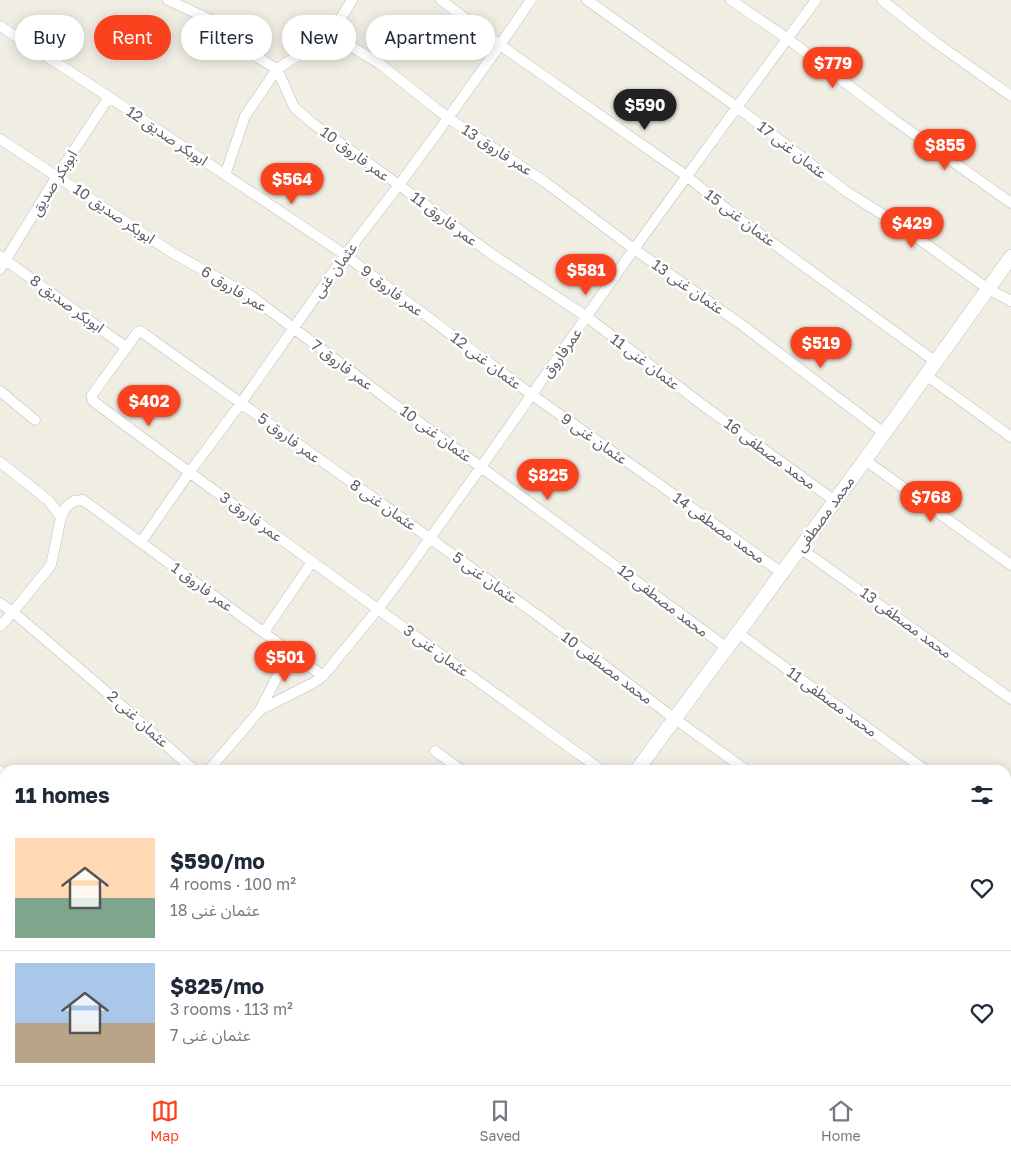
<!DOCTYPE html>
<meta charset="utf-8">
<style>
body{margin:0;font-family:"Golos Text","Noto Sans Arabic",sans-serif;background:#f6f6f7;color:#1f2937;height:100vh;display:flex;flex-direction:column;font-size:19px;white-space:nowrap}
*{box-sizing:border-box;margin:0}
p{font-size:16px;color:#747a83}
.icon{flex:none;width:28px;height:28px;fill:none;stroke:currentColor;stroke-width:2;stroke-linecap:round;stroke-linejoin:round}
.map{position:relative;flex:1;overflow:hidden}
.drawer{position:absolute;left:0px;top:765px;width:1011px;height:320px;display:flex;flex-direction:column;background:#fff;border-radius:15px 15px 0 0;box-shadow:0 2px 12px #0003}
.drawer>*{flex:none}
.hud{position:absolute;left:15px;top:15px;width:500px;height:45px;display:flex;gap:10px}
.price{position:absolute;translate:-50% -42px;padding:0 11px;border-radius:18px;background:#fa421e;color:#fff;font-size:16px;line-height:32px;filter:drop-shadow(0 1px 2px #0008)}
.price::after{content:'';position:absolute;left:50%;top:30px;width:15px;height:11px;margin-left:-8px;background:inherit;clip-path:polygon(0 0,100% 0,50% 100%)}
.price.current{background:#222;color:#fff}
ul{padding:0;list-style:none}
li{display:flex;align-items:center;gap:15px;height:125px;padding:0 15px}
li+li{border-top:1px solid #e0e1e3}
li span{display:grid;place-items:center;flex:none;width:140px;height:100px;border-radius:0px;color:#555}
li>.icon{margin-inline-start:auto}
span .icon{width:60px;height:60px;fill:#fffc;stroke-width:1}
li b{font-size:21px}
h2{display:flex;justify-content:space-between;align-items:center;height:60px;padding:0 15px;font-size:21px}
.chip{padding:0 18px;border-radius:22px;background:#fff;box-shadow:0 2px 12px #0003;font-size:18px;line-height:45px}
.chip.current{background:#fa421e;color:#fff}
.dock{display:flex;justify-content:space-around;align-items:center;height:70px;border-top:1px solid #e0e1e3;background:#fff;font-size:14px;color:#747a83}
.dock a{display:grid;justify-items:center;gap:2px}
.dock .current{color:#fa421e}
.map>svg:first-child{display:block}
</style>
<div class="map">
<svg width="1011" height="1085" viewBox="0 0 1011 1085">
<rect width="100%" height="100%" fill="#f0eee3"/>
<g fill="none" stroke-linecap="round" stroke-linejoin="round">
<!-- stream -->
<path stroke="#a4d0ff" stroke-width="4" d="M1006,983L1011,979
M917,1085L920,1080"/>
<!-- street casing -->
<g stroke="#bbbdc4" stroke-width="11">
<path id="street" d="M168,0L211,20L257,57L277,69
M441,0L500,45L688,177L734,215L936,362
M587,0L737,107L847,192L901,226L988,289L1011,301
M731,0L788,39L893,119L1011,203
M882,0L935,42L1011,96
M0,26L109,97L345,255L532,395L656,482L782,573
M331,34L380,64L448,118L545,182L634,249L742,325L884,433
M277,69L294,107L312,123L399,185L490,253L587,317L704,406L835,501
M0,139L171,252L251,296L390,401L481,467L727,648
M225,175L245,116L277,69L331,34L352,0
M0,256L127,348
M0,269L57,176L109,97
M926,375L1011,437
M0,391L35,420
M865,460L1011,565
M0,462L49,501L61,517
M141,542L189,473L241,403L345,255L399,185L448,118L500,45L531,0
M800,548L1011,699
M0,603L13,612L103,689L194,770
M0,626L13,612L51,565L61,517L66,507L74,501L83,500L323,676
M264,632L312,562
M738,633L925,770
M260,710L290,652
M435,751L461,770
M209,770L260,710L313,683L323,676L378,609L408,569L481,467L634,249L737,107L816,0
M601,770C432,647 261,527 93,401L92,398V395L137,333L140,331L143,333L540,617L675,719L746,770
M0,771L5,775
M1006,829L1011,832
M1006,959L1011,963
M0,977L5,980
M177,1080L187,1085
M417,1080L422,1085
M620,1080L627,1085
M814,1080L821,1085
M995,1080L1002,1085
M128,1084L130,1080"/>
</g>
<!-- secondary casing -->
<g stroke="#bcbfc6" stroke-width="15">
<path id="secondary" d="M637,770L865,460L1011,257
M404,1085L408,1080"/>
</g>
<!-- highway casing -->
<g stroke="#f3bb00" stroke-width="20">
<path id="highway" d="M0,1029L5,1032
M0,1064L5,1068
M25,1080L34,1085
M84,1080L92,1085"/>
</g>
<!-- street -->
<use href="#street" stroke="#fff" stroke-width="10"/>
<!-- secondary -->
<use href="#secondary" stroke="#fff" stroke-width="14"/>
<!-- highway -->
<use href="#highway" stroke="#ffeb8b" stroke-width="19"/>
</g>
<g text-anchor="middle" stroke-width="5" stroke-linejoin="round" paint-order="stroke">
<!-- street labels -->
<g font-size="15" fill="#5b5f66" stroke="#fff">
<text transform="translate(167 136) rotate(34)" y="5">ابوبکر صدیق 12</text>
<text transform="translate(497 150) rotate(33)" y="5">عمر فاروق 13</text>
<text transform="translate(792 150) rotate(38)" y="5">عثمان غنی 17</text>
<text transform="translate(355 154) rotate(36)" y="5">عمر فاروق 10</text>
<text transform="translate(54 183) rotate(-58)" y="5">ابوبکر صدیق</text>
<text transform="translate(114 214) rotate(34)" y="5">ابوبکر صدیق 10</text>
<text transform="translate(740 218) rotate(37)" y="5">عثمان غنی 15</text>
<text transform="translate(444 219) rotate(37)" y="5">عمر فاروق 11</text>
<text transform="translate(335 270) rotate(-54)" y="5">عثمان غنی</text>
<text transform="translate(688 287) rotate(35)" y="5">عثمان غنی 13</text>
<text transform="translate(234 289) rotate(31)" y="5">عمر فاروق 6</text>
<text transform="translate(392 291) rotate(37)" y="5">عمر فاروق 9</text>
<text transform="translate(67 304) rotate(36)" y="5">ابوبکر صدیق 8</text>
<text transform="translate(562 353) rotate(-55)" y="5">عمرفاروق</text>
<text transform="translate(486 361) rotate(37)" y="5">عثمان غنی 12</text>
<text transform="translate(645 362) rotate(37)" y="5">عثمان غنی 11</text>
<text transform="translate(342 365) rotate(37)" y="5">عمر فاروق 7</text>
<text transform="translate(436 434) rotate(36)" y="5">عثمان غنی 10</text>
<text transform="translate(289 438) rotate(36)" y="5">عمر فاروق 5</text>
<text transform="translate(594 439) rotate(35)" y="5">عثمان غنی 9</text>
<text transform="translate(770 454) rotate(36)" y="5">محمد مصطفی 16</text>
<text transform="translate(383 505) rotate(35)" y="5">عثمان غنی 8</text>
<text transform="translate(825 514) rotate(-54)" y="5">محمد مصطفی</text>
<text transform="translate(251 517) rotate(36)" y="5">عمر فاروق 3</text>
<text transform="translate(719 528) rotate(36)" y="5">محمد مصطفی 14</text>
<text transform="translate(485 578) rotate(36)" y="5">عثمان غنی 5</text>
<text transform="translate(202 587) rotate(36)" y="5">عمر فاروق 1</text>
<text transform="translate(663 601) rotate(37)" y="5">محمد مصطفی 12</text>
<text transform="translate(906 623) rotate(36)" y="5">محمد مصطفی 13</text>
<text transform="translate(436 651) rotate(36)" y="5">عثمان غنی 3</text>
<text transform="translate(607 668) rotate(37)" y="5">محمد مصطفی 10</text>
<text transform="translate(832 702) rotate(36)" y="5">محمد مصطفی 11</text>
<text transform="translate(138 719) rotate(42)" y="5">عثمان غنی 2</text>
</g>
</g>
</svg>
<b class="price" style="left:833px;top:89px">$779</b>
<b class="price current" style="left:645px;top:131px">$590</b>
<b class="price" style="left:945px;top:171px">$855</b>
<b class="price" style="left:292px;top:205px">$564</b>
<b class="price" style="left:912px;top:249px">$429</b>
<b class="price" style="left:586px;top:296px">$581</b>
<b class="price" style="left:821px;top:369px">$519</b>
<b class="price" style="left:149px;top:427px">$402</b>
<b class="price" style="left:548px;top:501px">$825</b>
<b class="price" style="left:931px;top:523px">$768</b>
<b class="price" style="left:285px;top:683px">$501</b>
<div class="hud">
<a class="chip">Buy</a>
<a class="chip current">Rent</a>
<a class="chip">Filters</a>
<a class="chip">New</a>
<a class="chip">Apartment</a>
</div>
<section class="drawer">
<h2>11 homes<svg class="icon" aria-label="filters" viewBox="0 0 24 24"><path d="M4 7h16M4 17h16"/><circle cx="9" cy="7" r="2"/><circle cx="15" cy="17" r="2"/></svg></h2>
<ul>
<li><span style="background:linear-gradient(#ffd9b3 60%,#7fa58c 0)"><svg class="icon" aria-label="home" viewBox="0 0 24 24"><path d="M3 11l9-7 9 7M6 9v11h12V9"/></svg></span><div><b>$590/mo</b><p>4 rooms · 100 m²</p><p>عثمان غنی 18</p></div><svg class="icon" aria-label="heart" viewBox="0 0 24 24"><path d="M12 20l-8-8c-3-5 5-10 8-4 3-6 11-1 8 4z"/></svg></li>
<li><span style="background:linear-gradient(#a9c7e8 60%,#b9a48a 0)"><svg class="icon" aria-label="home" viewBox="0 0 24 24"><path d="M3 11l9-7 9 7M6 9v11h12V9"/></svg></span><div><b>$825/mo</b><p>3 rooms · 113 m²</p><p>عثمان غنی 7</p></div><svg class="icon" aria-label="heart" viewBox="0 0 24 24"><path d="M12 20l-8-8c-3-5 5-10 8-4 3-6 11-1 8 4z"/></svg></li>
</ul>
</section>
</div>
<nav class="dock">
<a class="current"><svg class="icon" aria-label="map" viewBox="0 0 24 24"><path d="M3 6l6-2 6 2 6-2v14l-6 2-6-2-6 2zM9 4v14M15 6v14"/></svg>Map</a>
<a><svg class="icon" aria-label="saved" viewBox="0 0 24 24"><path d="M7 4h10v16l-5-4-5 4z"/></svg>Saved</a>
<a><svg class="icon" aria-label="home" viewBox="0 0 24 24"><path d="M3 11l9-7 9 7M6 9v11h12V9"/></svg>Home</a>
</nav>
